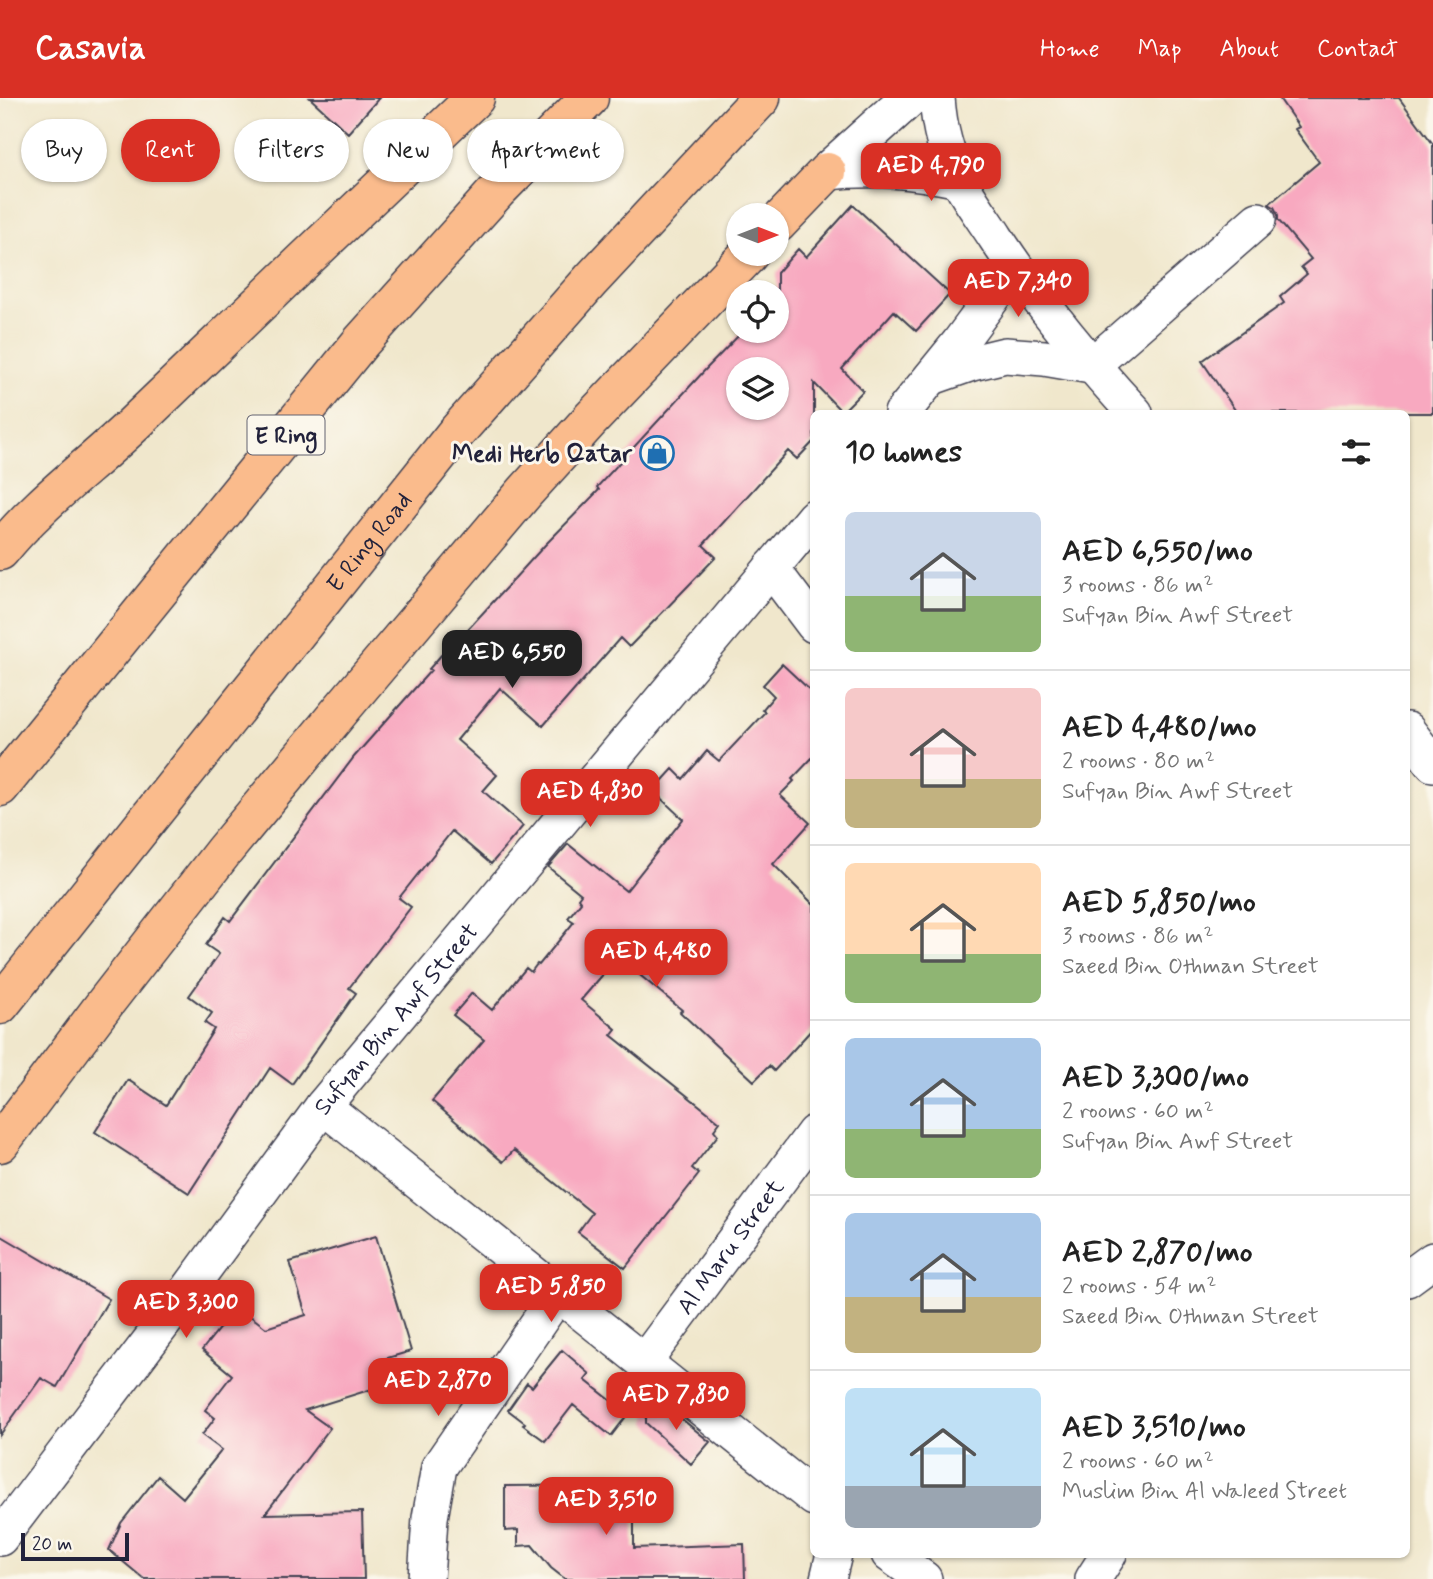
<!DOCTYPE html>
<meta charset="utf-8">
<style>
body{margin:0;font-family:Mynerve,sans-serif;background:#f6f6f6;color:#222;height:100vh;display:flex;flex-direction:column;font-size:26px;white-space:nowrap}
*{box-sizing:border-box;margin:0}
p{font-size:23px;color:#767676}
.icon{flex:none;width:38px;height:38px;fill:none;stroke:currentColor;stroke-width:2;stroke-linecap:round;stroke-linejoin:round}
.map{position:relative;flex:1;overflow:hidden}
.details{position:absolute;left:810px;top:312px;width:600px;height:1148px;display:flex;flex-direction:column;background:#fff;border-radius:10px;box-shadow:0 2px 5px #0004}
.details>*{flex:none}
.banner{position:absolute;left:21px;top:21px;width:665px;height:63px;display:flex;gap:14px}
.needle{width:46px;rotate:90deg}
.tools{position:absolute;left:726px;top:105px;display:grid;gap:14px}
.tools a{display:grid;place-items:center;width:63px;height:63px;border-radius:50%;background:#fff;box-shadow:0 2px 5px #0004;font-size:35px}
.scale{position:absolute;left:21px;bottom:18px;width:108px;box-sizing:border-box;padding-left:7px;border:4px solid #22223b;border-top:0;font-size:19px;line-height:24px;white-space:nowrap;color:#22223b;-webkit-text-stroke:5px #fbf7ec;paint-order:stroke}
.price{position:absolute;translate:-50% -60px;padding:0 16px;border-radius:14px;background:#d93025;color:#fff;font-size:23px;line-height:46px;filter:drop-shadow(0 2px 4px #0008)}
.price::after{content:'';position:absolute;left:50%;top:42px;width:21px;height:16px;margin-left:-10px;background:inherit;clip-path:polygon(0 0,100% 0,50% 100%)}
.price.active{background:#222;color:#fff}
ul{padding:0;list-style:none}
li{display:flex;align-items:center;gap:21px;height:175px;padding:0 35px}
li+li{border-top:2px solid #e0e0e0}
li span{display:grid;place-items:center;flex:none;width:196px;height:140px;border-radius:10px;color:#555}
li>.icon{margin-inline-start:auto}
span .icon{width:84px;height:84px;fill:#fffc;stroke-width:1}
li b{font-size:30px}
h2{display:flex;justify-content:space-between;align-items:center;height:84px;padding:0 35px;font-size:30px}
.chip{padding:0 24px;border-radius:32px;background:#fff;box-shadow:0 2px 5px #0004;font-size:24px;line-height:63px}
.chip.active{background:#d93025;color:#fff}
header{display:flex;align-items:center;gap:42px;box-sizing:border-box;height:98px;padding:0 35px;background:#d93025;color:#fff}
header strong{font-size:33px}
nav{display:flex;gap:38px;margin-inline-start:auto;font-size:24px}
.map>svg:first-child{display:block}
</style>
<header>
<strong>Casavia</strong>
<nav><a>Home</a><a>Map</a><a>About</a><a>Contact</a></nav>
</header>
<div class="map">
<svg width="1433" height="1481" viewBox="0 0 1433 1481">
<rect width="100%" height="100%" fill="#fbf7ec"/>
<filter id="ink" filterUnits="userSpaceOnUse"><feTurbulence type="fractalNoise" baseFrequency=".0143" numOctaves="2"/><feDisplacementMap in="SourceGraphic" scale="14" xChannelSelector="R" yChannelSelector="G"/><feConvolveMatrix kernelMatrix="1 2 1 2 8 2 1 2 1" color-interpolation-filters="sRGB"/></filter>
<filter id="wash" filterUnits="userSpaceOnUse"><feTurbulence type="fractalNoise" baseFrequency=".00686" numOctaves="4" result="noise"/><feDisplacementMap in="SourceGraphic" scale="28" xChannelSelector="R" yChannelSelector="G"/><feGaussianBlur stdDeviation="1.57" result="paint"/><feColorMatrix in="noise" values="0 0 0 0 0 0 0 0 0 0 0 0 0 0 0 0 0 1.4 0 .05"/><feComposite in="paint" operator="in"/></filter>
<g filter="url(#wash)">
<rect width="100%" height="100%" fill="#f0e7cc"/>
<g id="blocks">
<!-- building -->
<path fill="#f8a9c0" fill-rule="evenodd" d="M310,0H379L348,35Z
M1279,0H1399L1433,46V315H1237L1202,263L1284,205L1280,199L1307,176L1301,169L1311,161L1278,122V117L1274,109L1269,106L1319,64L1295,31L1299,29Z
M853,107L950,196L916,233L894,213L842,271L863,293L842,314L814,285V343L797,361L788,353L703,447L716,459L629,549L620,540L543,628L500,590L457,642L497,677L483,693L523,728L491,766L452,733L399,800L411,809L349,890L356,895L292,986L270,970L189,1095L95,1034L128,982L166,1007L214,931L205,925L212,915L189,898L219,856L206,847L225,819L230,823L354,659L431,572L429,571L457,539L459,541L545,447L599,392L597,389L706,271L743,233H777V175L798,151L806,159ZM738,271H777V310H738Z
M782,566L814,596V658L792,681L794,683L780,697L810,725L773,766L814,807V929L774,973L769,968L754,983L680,914L682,912L618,859L581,902L616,931L611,937L720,1024L714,1032L718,1037L692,1070L699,1076L625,1170L578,1134L592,1115L514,1052L503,1064L432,1003L484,942L453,917L472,895L492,912L526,870L531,874L537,866L539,867L574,824L568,820L581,804L578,800L581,796L548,769L568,746L626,793L683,721L653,693L673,671L683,681L707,653L719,663L765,614L762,612L774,598L763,587Z
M0,1137L109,1201L57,1289L41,1280L0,1337Z
M376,1138L411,1253L381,1262L388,1286L305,1312L330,1330L265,1416L362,1414L364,1481H144L109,1452L121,1425L158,1378L183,1400L222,1352L202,1337L215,1320L205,1312L232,1277L202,1252L237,1208L266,1230L306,1217L290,1164Z
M562,1252L590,1276L585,1282L628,1316L611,1338L573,1307L545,1343L523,1327L525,1325L508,1312L527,1285L532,1289Z
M657,1301L710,1344L691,1366L646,1325V1314Z
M634,1387V1450L744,1446L745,1481H565L551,1470L532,1447L518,1448V1432L505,1433V1388Z"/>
</g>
</g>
<g filter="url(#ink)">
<use href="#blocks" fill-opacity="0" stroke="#414051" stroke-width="2"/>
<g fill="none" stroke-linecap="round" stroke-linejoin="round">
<!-- minor casing -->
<g stroke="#414051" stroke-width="38">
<g id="minor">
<path d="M937,0C939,28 946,57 959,82C969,102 984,121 996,140C1037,203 1084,260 1135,315"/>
<path d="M827,74C875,69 912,72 959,82"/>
<path d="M932,279L972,265L1005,257L1044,260L1091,268L1258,122"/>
<path d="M902,315L959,245L1002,187L1011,163"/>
<path d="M771,470L814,527"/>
<path d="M1407,632L1433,666"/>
<path d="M323,1008L814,1400"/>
<path d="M1407,1181L1433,1162"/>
<path id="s1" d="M644,1264L814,1035"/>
<path id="s2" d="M0,1440L178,1206L323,1008L814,419"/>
<path d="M889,1456L924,1481"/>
<path d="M426,1481L430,1420L439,1369L558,1196"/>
<path d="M828,1481L834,1456"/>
<path d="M1093,1481L1109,1456"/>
</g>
</g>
<!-- tertiary casing -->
<g stroke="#414051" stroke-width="41">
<path id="tertiary" d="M827,74L909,0"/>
</g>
<!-- trunk casing -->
<g stroke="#414051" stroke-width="41">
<path id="trunk" d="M777,126L827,74
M0,1045L106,904L223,754L345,607L525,394L591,321L749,156"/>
</g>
<!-- motorway casing -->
<g stroke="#414051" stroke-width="41">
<g id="motorway">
<path d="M0,453C39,404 93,366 138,322C250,214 362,107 475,0"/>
<path d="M0,689L361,244L497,93L589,0"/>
<path id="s3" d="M0,907L455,336L591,182L761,0"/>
</g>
</g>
<!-- minor -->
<use href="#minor" stroke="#fff" stroke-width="35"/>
<!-- tertiary -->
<use href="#tertiary" stroke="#fff" stroke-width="38"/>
<!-- trunk -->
<use href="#trunk" stroke="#fabb8c" stroke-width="38"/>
<!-- motorway -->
<use href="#motorway" stroke="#fabb8c" stroke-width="38"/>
</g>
</g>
<!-- icons -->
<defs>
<g id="shop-ring" transform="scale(1.75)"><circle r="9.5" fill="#fbf7ec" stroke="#1f6fb2" stroke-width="1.5"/><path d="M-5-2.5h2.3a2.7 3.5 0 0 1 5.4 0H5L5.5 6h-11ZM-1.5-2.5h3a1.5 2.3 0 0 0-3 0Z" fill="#1f6fb2"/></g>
</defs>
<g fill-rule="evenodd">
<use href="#shop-ring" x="657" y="355"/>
</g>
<g text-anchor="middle" stroke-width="6" stroke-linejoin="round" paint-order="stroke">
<!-- shield labels -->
<rect fill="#fbf7ec" stroke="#636270" stroke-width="2" x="247.5" y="317.5" width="77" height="39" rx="5"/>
<g font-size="23" font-weight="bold" fill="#22223b">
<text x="286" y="345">E Ring</text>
</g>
<!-- poi labels -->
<g font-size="24" font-weight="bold" fill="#22223b" stroke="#fbf7ec" text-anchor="end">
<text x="632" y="363">Medi Herb Qatar</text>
</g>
<!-- street labels -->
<g font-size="24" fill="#22223b" stroke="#fbf7ec">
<text dy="8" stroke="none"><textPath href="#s3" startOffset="592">E Ring Road</textPath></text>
<text dy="8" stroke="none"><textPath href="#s2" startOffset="653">Sufyan Bin Awf Street</textPath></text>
<text dy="8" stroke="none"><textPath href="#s1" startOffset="144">Al Maru Street</textPath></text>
</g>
</g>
</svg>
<div class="tools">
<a><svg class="needle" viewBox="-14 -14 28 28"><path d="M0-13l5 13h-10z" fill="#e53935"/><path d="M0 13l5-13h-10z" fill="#767676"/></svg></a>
<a><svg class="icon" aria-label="locate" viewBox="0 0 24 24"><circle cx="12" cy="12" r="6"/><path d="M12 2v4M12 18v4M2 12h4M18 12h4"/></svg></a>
<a><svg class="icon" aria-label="layers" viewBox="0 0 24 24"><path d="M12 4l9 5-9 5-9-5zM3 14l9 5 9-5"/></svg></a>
</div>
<div class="scale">20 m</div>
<b class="price" style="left:931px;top:105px">AED 4,790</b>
<b class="price" style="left:1018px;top:221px">AED 7,340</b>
<b class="price active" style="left:512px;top:592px">AED 6,550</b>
<b class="price" style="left:590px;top:731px">AED 4,830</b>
<b class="price" style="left:656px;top:891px">AED 4,480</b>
<b class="price" style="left:551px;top:1226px">AED 5,850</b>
<b class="price" style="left:186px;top:1242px">AED 3,300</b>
<b class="price" style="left:438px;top:1320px">AED 2,870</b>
<b class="price" style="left:676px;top:1334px">AED 7,830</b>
<b class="price" style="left:606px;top:1439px">AED 3,510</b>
<div class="banner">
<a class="chip">Buy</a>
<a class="chip active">Rent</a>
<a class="chip">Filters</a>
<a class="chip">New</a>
<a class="chip">Apartment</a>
</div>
<section class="details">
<h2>10 homes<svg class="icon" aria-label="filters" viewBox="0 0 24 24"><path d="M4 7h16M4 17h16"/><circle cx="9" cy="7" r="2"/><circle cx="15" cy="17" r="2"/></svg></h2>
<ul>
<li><span style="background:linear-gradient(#c9d6e8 60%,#8fb573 0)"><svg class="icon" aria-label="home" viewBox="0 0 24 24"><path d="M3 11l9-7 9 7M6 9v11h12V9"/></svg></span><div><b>AED 6,550/mo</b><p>3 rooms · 86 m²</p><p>Sufyan Bin Awf Street</p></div></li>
<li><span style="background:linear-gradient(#f6c9c9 65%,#c2b280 0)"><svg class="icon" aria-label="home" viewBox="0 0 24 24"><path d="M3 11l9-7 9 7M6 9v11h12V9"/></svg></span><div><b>AED 4,480/mo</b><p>2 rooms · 80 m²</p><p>Sufyan Bin Awf Street</p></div></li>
<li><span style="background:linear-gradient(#ffd9b3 65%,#8fb573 0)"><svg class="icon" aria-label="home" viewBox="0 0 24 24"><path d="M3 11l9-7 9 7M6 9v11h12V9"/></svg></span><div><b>AED 5,850/mo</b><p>3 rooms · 86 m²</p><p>Saeed Bin Othman Street</p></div></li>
<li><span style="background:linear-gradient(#a9c7e8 65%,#8fb573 0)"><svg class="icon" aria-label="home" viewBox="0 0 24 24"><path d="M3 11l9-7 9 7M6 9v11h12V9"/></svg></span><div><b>AED 3,300/mo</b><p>2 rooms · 60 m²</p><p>Sufyan Bin Awf Street</p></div></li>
<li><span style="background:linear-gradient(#a9c7e8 60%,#c2b280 0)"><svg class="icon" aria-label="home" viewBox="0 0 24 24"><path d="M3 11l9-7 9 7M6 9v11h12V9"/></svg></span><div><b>AED 2,870/mo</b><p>2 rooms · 54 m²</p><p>Saeed Bin Othman Street</p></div></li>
<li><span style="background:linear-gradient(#bfe0f5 70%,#9aa5b1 0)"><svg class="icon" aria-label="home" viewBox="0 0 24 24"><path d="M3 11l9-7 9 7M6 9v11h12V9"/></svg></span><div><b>AED 3,510/mo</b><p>2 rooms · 60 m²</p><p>Muslim Bin Al Waleed Street</p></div></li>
</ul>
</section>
</div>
